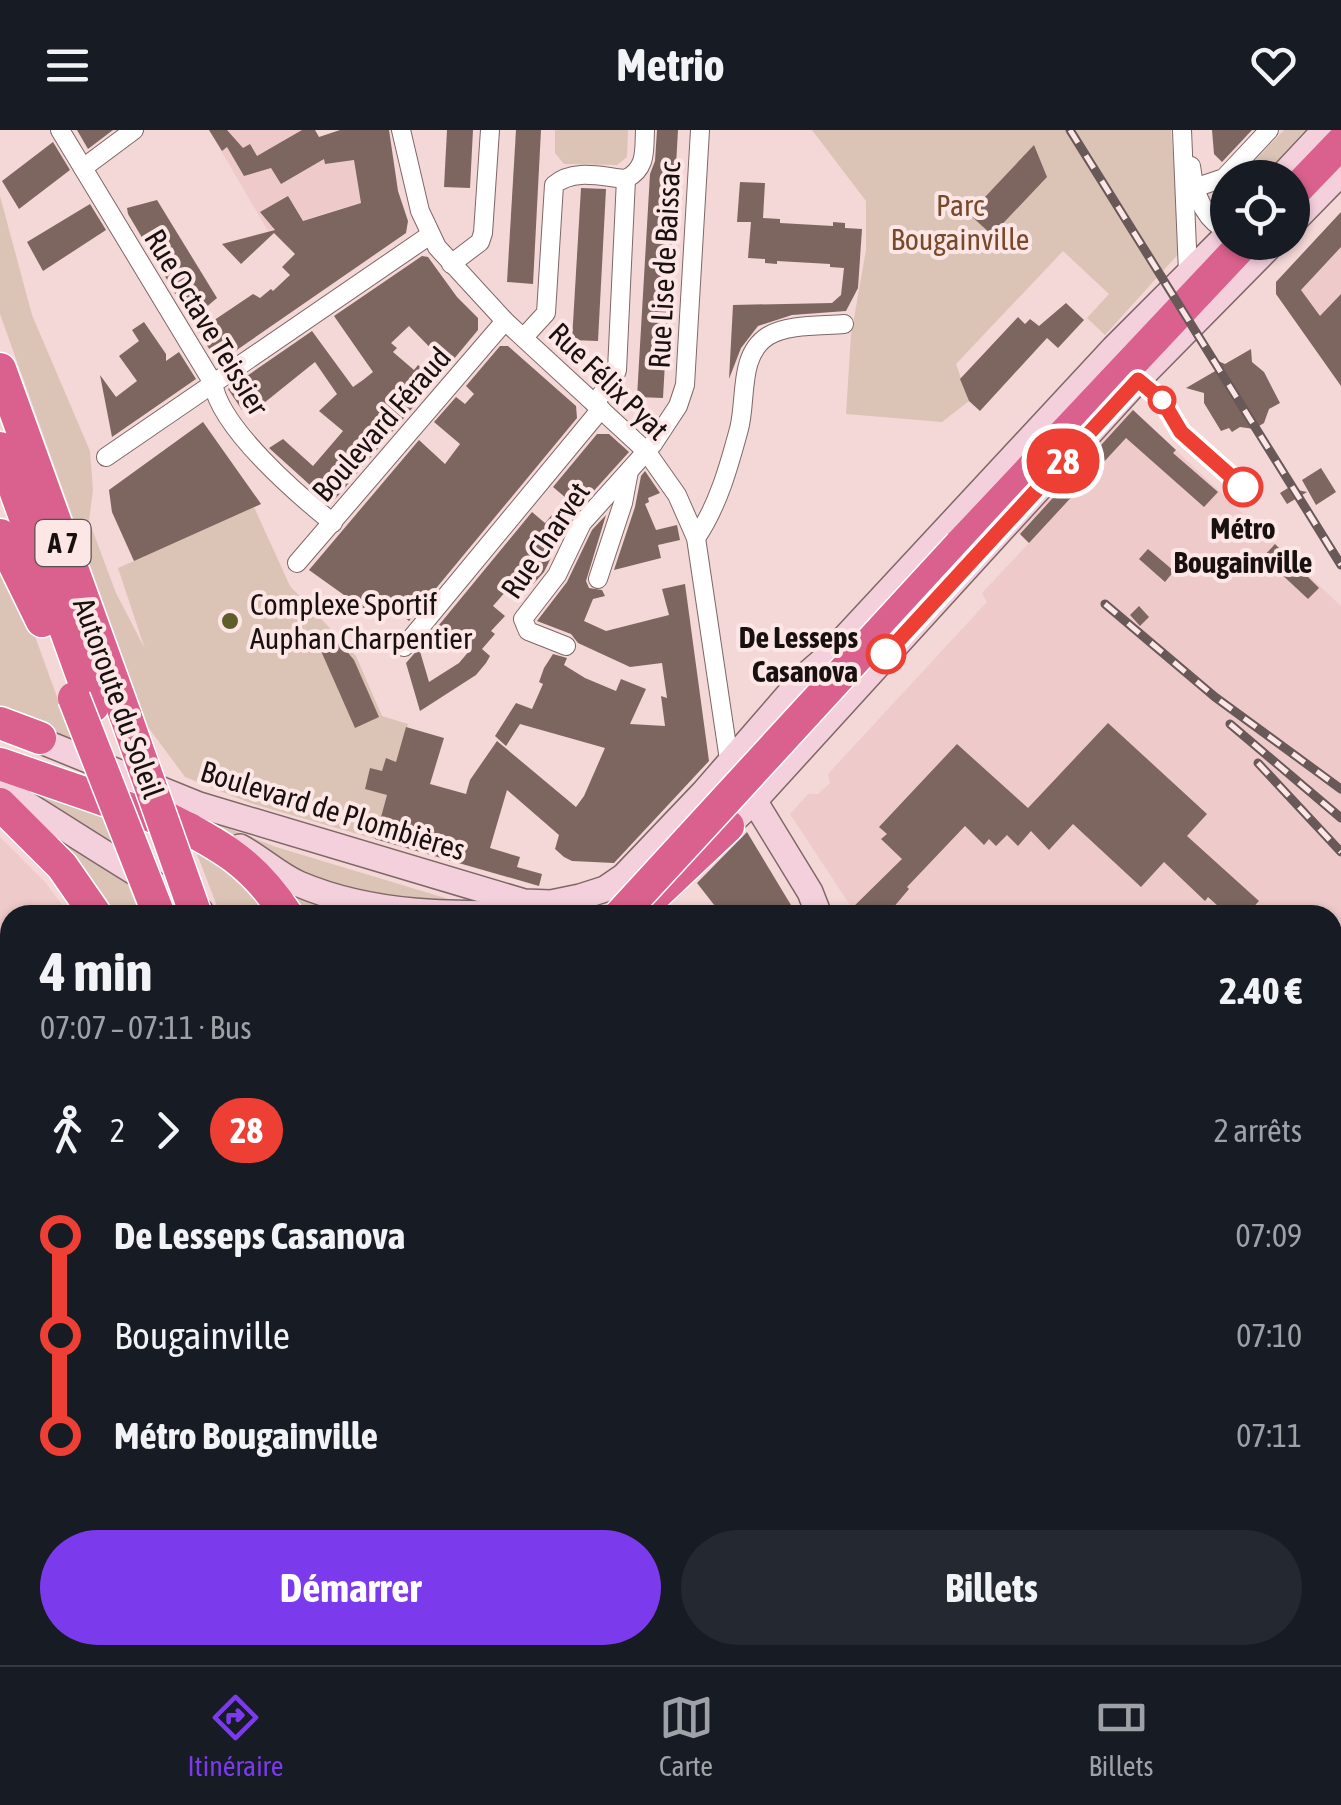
<!DOCTYPE html>
<html lang="fr">
<head>
<meta charset="utf-8">
<style>
  :root { --surface:#171b24; --page:#242831; --text:#f1f3f6; --muted:#9ea1a6; --line:#363941; --accent:#7c3aed }
  body { margin:0; font-family:"Asap Condensed",sans-serif; background:var(--page); color:var(--text); height:100vh; display:flex; flex-direction:column; font-size:38px; white-space:nowrap }
  * { box-sizing:border-box; margin:0 }
  p { font-size:32px; color:var(--muted) }
  .icon { flex:none; width:55px; height:55px; fill:none; stroke:currentColor; stroke-width:2; stroke-linecap:round; stroke-linejoin:round }
  .map { position:relative; flex:1; overflow:hidden }
  .details { position:absolute; left:0px; top:775px; width:1342px; height:760px; display:flex; flex-direction:column; background:var(--surface); border-radius:30px 30px 0 0; box-shadow:0 2px 8px #0004 }
  .details>* { flex:none }
  .badge { padding:0 20px; border-radius:32px; font-size:35px; line-height:65px }
  .tools { position:absolute; left:1210px; top:30px; display:grid; gap:20px }
  .tools a { display:grid; place-items:center; width:100px; height:100px; border-radius:50%; background:var(--surface); box-shadow:0 2px 8px #0004; font-size:50px }
  .map>.badge { position:absolute; translate:-50% -50%; box-shadow:0 0 0 5px #fff }
  .legs { display:flex; align-items:center; gap:15px; height:110px; padding:0 40px; font-size:32px }
  .legs p { margin-inline-start:auto }
  .head { display:flex; align-items:center; justify-content:space-between; height:170px; padding:0 40px }
  h1 { font-size:55px; font-weight:700; line-height:75px }
  .action { display:flex; gap:20px; margin-top:auto; padding:20px 40px }
  .action a { flex:1; height:115px; border-radius:60px; background:var(--accent); color:#fff; font-size:40px; font-weight:700; line-height:115px; text-align:center }
  .action a+a { background:var(--page); color:var(--text) }
  ul { padding:0 40px; list-style:none }
  li { display:flex; align-items:center; gap:35px; height:100px; font-size:38px }
  li i { display:grid; place-items:center; width:15px; height:100%; margin:0 12px; background:currentColor }
  li i::after { content:''; width:25px; height:25px; margin:-12px; border:8px solid; border-radius:50%; background:var(--surface) }
  li p { margin-inline-start:auto }
  li:first-child i { background:linear-gradient(#0000 50%,currentColor 0) }
  li:last-child i { background:linear-gradient(currentColor 50%,#0000 0) }
  header { display:flex; justify-content:space-between; align-items:center; height:130px; padding:0 40px; background:var(--surface); font-size:45px; font-weight:700 }
  .dock { display:flex; justify-content:space-around; align-items:center; height:140px; border-top:2px solid var(--line); background:var(--surface); font-size:28px; color:var(--muted) }
  .dock a { display:grid; justify-items:center; gap:5px }
  .dock .on { color:var(--accent) }
  .map>svg:first-child { display:block }
  .built { fill:#efcaca }
  .green { fill:#dbc4b6 }
  .building { fill:#7e6660 }
  .lines { fill:none; stroke-linecap:round; stroke-linejoin:round }
  .street-casing { stroke:#7f6767; stroke-width:20 }
  .secondary-casing { stroke:#7f6767; stroke-width:28 }
  .highway-casing { stroke:#fff; stroke-width:35 }
  .street { stroke:#fff; stroke-width:18 }
  .secondary { stroke:#f4d0dd; stroke-width:25 }
  .highway { stroke:#da618d; stroke-width:32 }
  .rail-casing { stroke:#695858; stroke-width:9 }
  .rail { stroke:#fde6e6; stroke-width:5; stroke-dasharray:15; stroke-linecap:butt }
  .highway-bridge-casing { stroke:#fff; stroke-width:35; stroke-linecap:butt }
  .highway-bridge { stroke:#da618d; stroke-width:32 }
  .line-1-casing { stroke:#fff; stroke-width:22 }
  .line-1 { stroke:#ee3f34; stroke-width:15 }
  .stop-1-dot { fill:#fff; stroke:#ee3f34; stroke-width:5 }
  .poi-dot { fill:#5f5e2b; stroke:#fde6e6; stroke-width:4 }
  .labels { text-anchor:middle; dominant-baseline:central; stroke-width:8; stroke-linejoin:round; paint-order:stroke }
  .shield { fill:#fde6e6; stroke:#5d5050; stroke-width:2.5 }
  .shield-label { font-size:28px; font-weight:bold; fill:#191010 }
  .park-label { font-size:30px; fill:#78492a; stroke:#fde6e6 }
  .street-label { font-size:30px; fill:#191010; stroke:#fde6e6 }
  .stop-label { font-size:30px; font-weight:bold; fill:#191010; stroke:#fde6e6 }
  .poi-label { font-size:30px; fill:#191010; stroke:#fde6e6; text-anchor:start }
</style>
</head>
<body>
<header><svg class="icon" aria-label="menu" viewBox="0 0 24 24"><path d="M4 6h16M4 12h16M4 18h16"/></svg>Metrio<svg class="icon" aria-label="heart" viewBox="0 0 24 24"><path d="M12 20l-8-8c-3-5 5-10 8-4 3-6 11-1 8 4z"/></svg></header>
<div class="map">
<svg width="1341" height="1535" viewBox="0 0 1341 1535">
  <rect width="100%" height="100%" fill="#f4d7d7"/>
  <!-- built -->
  <g class="built">
    <polygon points="209,0 315,0 328,23 389,0 398,61 268,101"/>
    <polygon points="1341,82 1341,256 1276,164 1276,152"/>
    <polygon points="1127,274 1341,476 1341,1402 1332,1388 1332,785 845,785 852,778 790,684 808,664 818,664 830,653 828,644 987,472 982,463 1029,413 1013,397"/>
    <polygon points="0,707 44,751 70,785 10,785 10,1169 0,1170"/>
    <polygon points="10,1193 10,1356 0,1356 0,1194"/>
  </g>
  <!-- green -->
  <g class="green">
    <polygon points="555,0 628,0 627,27 617,35 564,34 555,23"/>
    <polygon points="812,0 1171,0 1181,121 1105,205 1087,188 1109,164 1063,121 956,234 969,271 942,292 846,284 851,205 866,120 866,71"/>
    <polygon points="1284,0 1305,0 1262,47 1244,47 1241,45"/>
    <polygon points="0,66 32,185 90,321 93,360 89,391 116,463 145,519 118,438 134,431 112,382 109,360 203,292 261,374 254,377 290,456 356,526 382,586 408,594 375,709 250,673 185,647 148,597 0,184"/>
    <polygon points="0,428 32,498 73,611 0,579"/>
    <polygon points="0,641 98,673 113,714 35,671"/>
    <polygon points="189,683 276,717 475,777 388,773 302,748"/>
    <polygon points="44,702 127,753 140,785 105,785"/>
    <polygon points="192,711 212,721 275,785 235,785 217,776"/>
    <polygon points="296,761 386,785 302,785 290,767"/>
  </g>
  <!-- building -->
  <g class="building">
    <polygon points="77,0 113,0 88,19"/>
    <polygon points="209,0 227,0 243,18 250,14 257,26 302,0 315,0 319,7 340,0 389,0 398,61 408,91 406,103 218,233 198,201 253,164 260,168 271,159 273,161 290,145 282,137 295,124 274,103 241,134 222,114 275,100 260,82 288,66 303,91 361,73 354,30 325,34 324,29 281,54 271,38 244,46 227,17 222,21"/>
    <polygon points="447,0 473,0 470,58 444,57"/>
    <polygon points="516,0 541,0 533,154 507,152"/>
    <polygon points="657,0 678,0 663,268 637,267 650,44 655,31"/>
    <polygon points="1212,0 1252,0 1222,32 1214,24"/>
    <polygon points="53,12 70,40 19,79 2,51"/>
    <polygon points="1034,15 1047,47 992,105 969,84"/>
    <polygon points="740,52 765,53 763,88 780,89 780,93 833,96 833,92 845,93 845,98 862,99 858,158 846,181 792,185 758,196 741,218 729,249 733,175 832,173 841,165 844,138 830,137 830,134 777,131 777,134 765,133 765,129 748,128 751,92 737,92"/>
    <polygon points="581,58 606,59 598,211 572,210"/>
    <polygon points="157,70 217,168 191,190 128,84 127,78"/>
    <polygon points="90,74 106,100 43,141 27,112"/>
    <polygon points="1341,82 1341,117 1301,160 1320,186 1341,164 1341,256 1276,164 1276,152"/>
    <polygon points="422,126 428,127 457,167 478,188 478,200 448,236 409,196 391,213 397,218 393,222 414,240 418,235 436,250 331,374 269,318 283,309 313,336 343,301 319,281 337,264 315,232 259,277 255,270 242,280 228,259 312,201 353,257 363,250 373,242 334,186"/>
    <polygon points="1066,173 1084,190 1058,218 1047,208 980,281 969,271 960,249 1018,187 1025,194 1030,189 1039,196"/>
    <polygon points="144,192 166,224 166,231 179,222 196,249 112,307 100,245 116,267 137,251 119,226 139,211 132,200"/>
    <polygon points="500,216 508,216 576,276 577,288 409,491 384,470 372,485 309,440 419,310 445,334 460,314 434,292 456,267 465,274 474,264 466,256"/>
    <polygon points="1251,219 1252,232 1264,242 1280,273 1269,279 1264,293 1254,299 1240,297 1232,302 1229,298 1221,301 1204,273 1204,263 1186,258 1217,240 1218,231 1225,234"/>
    <polygon points="1133,280 1176,320 1173,323 1218,362 1204,377 1126,308 1029,413 1020,404"/>
    <polygon points="203,292 261,374 134,431 112,382 109,360"/>
    <polygon points="597,304 609,304 629,322 572,385 544,442 525,463 513,453 493,476 505,486 491,501 495,504 482,519 490,526 486,533 476,545 420,581 406,533 419,518 429,552 459,533 470,520 439,495 532,382 545,393 566,368 553,357"/>
    <polygon points="1321,338 1336,362 1316,375 1302,350"/>
    <polygon points="645,341 660,363 648,368 649,372 645,374 656,400 677,395 680,410 658,415 661,428 614,440 635,377 641,346"/>
    <polygon points="1288,358 1307,362 1287,374 1280,363"/>
    <polygon points="606,385 586,451 589,458 602,460 605,466 593,469 584,491 606,501 669,485 662,459 685,454 709,631 614,733 572,731 564,727 555,719 559,705 507,660 490,718 520,727 517,737 542,744 539,756 375,709 387,665 365,659 370,638 382,641 386,628 396,632 406,597 444,608 430,654 466,664 470,650 497,611 576,677 584,666 605,618 520,594 506,616 495,606 516,573 532,579 543,554 539,552 544,538 553,524 567,528 564,535 585,548 616,561 621,549 646,559 630,594 665,596 661,566 667,568 662,533 630,537 578,513 571,504 537,491 567,452 592,400"/>
    <polygon points="1275,414 1319,458 1308,469 1263,427"/>
    <polygon points="1148,419 1174,441 1165,452 1139,429"/>
    <polygon points="1139,476 1149,487 1140,496 1130,485"/>
    <polygon points="340,513 354,530 379,587 355,598 321,521"/>
    <polygon points="1108,593 1207,684 1187,706 1259,771 1246,785 1228,785 1208,767 1205,771 1164,732 1141,757 1073,694 1049,720 1031,701 1018,716 1007,705 996,716 989,709 984,715 965,696 907,757 909,759 887,785 845,785 902,729 881,709 887,704 879,697 957,614 1028,678"/>
    <polygon points="747,702 756,717 797,785 722,785 697,753"/>
  </g>
  <g class="lines">
    <!-- street casing -->
    <g class="street-casing">
      <g id="street">
        <path d="M 60,0 L 213,253 C 220,298 298,365 333,393"/>
        <polyline points="401,0 420,81 437,117 505,191 646,321 677,365 696,408 729,630"/>
        <polyline points="1182,0 1188,142"/>
        <path d="M 1191,36 C 1194,61 1203,90 1228,101"/>
        <polyline points="83,38 134,0"/>
        <polyline points="1194,58 1224,48 1269,0"/>
        <polyline points="451,134 480,112 483,103 490,0"/>
        <path d="M 524,207 L 546,183 L 554,55 C 574,38 602,47 626,49 C 647,38 644,21 645,0"/>
        <polyline points="594,273 613,251 617,240 626,49"/>
        <polyline points="106,327 430,105"/>
        <path d="M 696,408 C 718,376 729,336 739,299 C 747,269 738,225 768,206 C 787,194 822,196 844,194"/>
        <polyline points="297,433 505,191"/>
        <polyline points="598,449 623,373 629,341"/>
        <polyline points="566,516 528,501 523,489 557,445 582,393 653,314 678,276 685,255 700,0"/>
        <polyline points="404,517 601,279"/>
        <polyline points="0,1180 10,1180"/>
        <polyline points="1332,1487 1341,1485"/>
        <polyline points="192,1525 192,1535"/>
        <polyline points="541,1525 546,1535"/>
        <polyline points="869,1525 872,1535"/>
        <polyline points="1031,1525 1034,1535"/>
        <polyline points="691,1535 693,1525"/>
        <polyline points="1171,1535 1205,1525"/>
      </g>
    </g>
    <!-- secondary casing -->
    <g class="secondary-casing">
      <g id="secondary">
        <polyline points="1280,48 1325,0"/>
        <polyline points="1292,93 1341,43"/>
        <polyline points="24,604 199,675 524,772 551,773 580,767 605,759 624,746 705,661 804,547 827,527 1114,218 1228,104"/>
        <path d="M 0,658 C 68,699 131,742 200,781"/>
        <polyline points="747,659 810,762 819,785"/>
        <polyline points="715,707 754,671 1138,250 1274,112"/>
        <path d="M 240,717 C 261,728 278,745 299,754 C 374,786 457,785 536,783"/>
        <polyline points="1332,1424 1341,1438"/>
      </g>
    </g>
    <!-- highway casing -->
    <g class="highway-casing">
      <g id="highway">
        <polyline points="1292,64 1341,13"/>
        <polyline points="0,239 126,587"/>
        <polyline points="0,318 93,576"/>
        <polyline points="0,405 42,491"/>
        <polyline points="960,415 1245,112"/>
        <polyline points="0,593 40,608"/>
        <polyline points="0,634 189,699"/>
        <polyline points="0,674 62,736 96,785"/>
        <path d="M 169,689 C 222,716 253,733 287,785"/>
        <polyline points="658,762 728,696"/>
        <polyline points="432,1525 436,1535"/>
        <polyline points="466,1525 470,1535"/>
      </g>
    </g>
    <!-- street -->
    <use href="#street" class="street"/>
    <!-- secondary -->
    <use href="#secondary" class="secondary"/>
    <!-- highway -->
    <use href="#highway" class="highway"/>
    <!-- rail casing -->
    <g class="rail-casing">
      <g id="rail">
        <polyline points="1070,0 1341,435"/>
        <polyline points="1105,474 1215,567 1341,659"/>
        <polyline points="1230,594 1341,688"/>
        <polyline points="1258,633 1341,722"/>
        <polyline points="972,783 977,785"/>
        <polyline points="1332,869 1341,873"/>
        <polyline points="1332,956 1341,960"/>
        <polyline points="1332,1057 1341,1061"/>
        <polyline points="1332,1096 1341,1099"/>
        <polyline points="1332,1167 1341,1171"/>
        <polyline points="1332,1223 1341,1230"/>
      </g>
    </g>
    <!-- rail -->
    <use href="#rail" class="rail"/>
    <!-- highway-bridge casing -->
    <g class="highway-bridge-casing">
      <g id="highway-bridge">
        <polyline points="74,568 159,785"/>
        <polyline points="126,587 196,785"/>
        <polyline points="620,785 960,415"/>
      </g>
    </g>
    <!-- highway-bridge -->
    <use href="#highway-bridge" class="highway-bridge"/>
  </g>
  <g class="lines">
    <!-- line-1 casing -->
    <g class="line-1-casing">
      <polyline id="line-1" points="886,524 1138,250 1162,270 1181,302 1243,357"/>
    </g>
    <!-- line-1 -->
    <use href="#line-1" class="line-1"/>
  </g>
  <!-- markers -->
  <g class="stop-1-dot">
    <circle cx="1162" cy="270" r="12"/>
    <circle cx="1243" cy="357" r="18"/>
    <circle cx="886" cy="524" r="18"/>
  </g>
  <circle class="poi-dot" cx="230" cy="491" r="10"/>
  <g class="labels">
    <!-- shield labels -->
    <rect class="shield" x="35.5" y="390" width="55" height="46" rx="8"/>
    <g class="shield-label">
      <text x="63" y="413">A 7</text>
    </g>
    <!-- park labels -->
    <g class="park-label">
      <text x="960" y="75">Parc<tspan x="960" dy="34">Bougainville</tspan></text>
    </g>
    <!-- street labels -->
    <g class="street-label">
      <text transform="translate(664 135) rotate(-87)">Rue Lise de Baissac</text>
      <text transform="translate(207 192) rotate(59)">Rue Octave Teissier</text>
      <text transform="translate(609 251) rotate(44)">Rue Félix Pyat</text>
      <text transform="translate(381 294) rotate(-49)">Boulevard Féraud</text>
      <text transform="translate(545 410) rotate(-56)">Rue Charvet</text>
      <text transform="translate(119 568) rotate(70)">Autoroute du Soleil</text>
      <text transform="translate(333 680) rotate(17)">Boulevard de Plombières</text>
    </g>
    <!-- stop labels -->
    <g class="stop-label">
      <text x="1243" y="398">Métro<tspan x="1243" dy="34">Bougainville</tspan></text>
      <text x="858" y="507" text-anchor="end">De Lesseps<tspan x="858" dy="34">Casanova</tspan></text>
    </g>
    <!-- poi labels -->
    <g class="poi-label">
      <text x="250" y="474">Complexe Sportif<tspan x="250" dy="34">Auphan Charpentier</tspan></text>
    </g>
  </g>
</svg>
<div class="tools">
<a><svg class="icon" aria-label="locate" viewBox="0 0 24 24"><circle cx="12" cy="12" r="6"/><path d="M12 2v4M12 18v4M2 12h4M18 12h4"/></svg></a>
</div>
<b class="badge" style="left:1063px;top:331px;background:#ee3f34;color:#fff">28</b>
<section class="details">
<div class="head"><div><h1>4 min</h1><p>07:07 – 07:11 · Bus</p></div><b>2.40 €</b></div>
<div class="legs"><svg class="icon" aria-label="walk" viewBox="0 0 24 24"><circle cx="13" cy="4" r="2"/><path d="M13 8l-2 6 4 7M11 14l-3 7M7 12l3-4h3l4 4"/></svg>2<svg class="icon" aria-label="forward" viewBox="0 0 24 24"><path d="M9 5l7 7-7 7"/></svg><b class="badge" style="background:#ee3f34;color:#fff">28</b><p>2 arrêts</p></div>
<ul>
<li><i style="color:#ee3f34"></i><b>De Lesseps Casanova</b><p>07:09</p></li>
<li><i style="color:#ee3f34"></i><span>Bougainville</span><p>07:10</p></li>
<li><i style="color:#ee3f34"></i><b>Métro Bougainville</b><p>07:11</p></li>
</ul>
<div class="action"><a>Démarrer</a><a>Billets</a></div>
</section>
</div>
<nav class="dock">
<a class="on"><svg class="icon" aria-label="directions" viewBox="0 0 24 24"><path d="M12 3l9 9-9 9-9-9zM9 14v-3h6M13 9l2 2-2 2"/></svg>Itinéraire</a>
<a><svg class="icon" aria-label="map" viewBox="0 0 24 24"><path d="M3 6l6-2 6 2 6-2v14l-6 2-6-2-6 2zM9 4v14M15 6v14"/></svg>Carte</a>
<a><svg class="icon" aria-label="tickets" viewBox="0 0 24 24"><path d="M3 7h18v10H3zM15 7v10"/></svg>Billets</a>
</nav>
</body>
</html>
